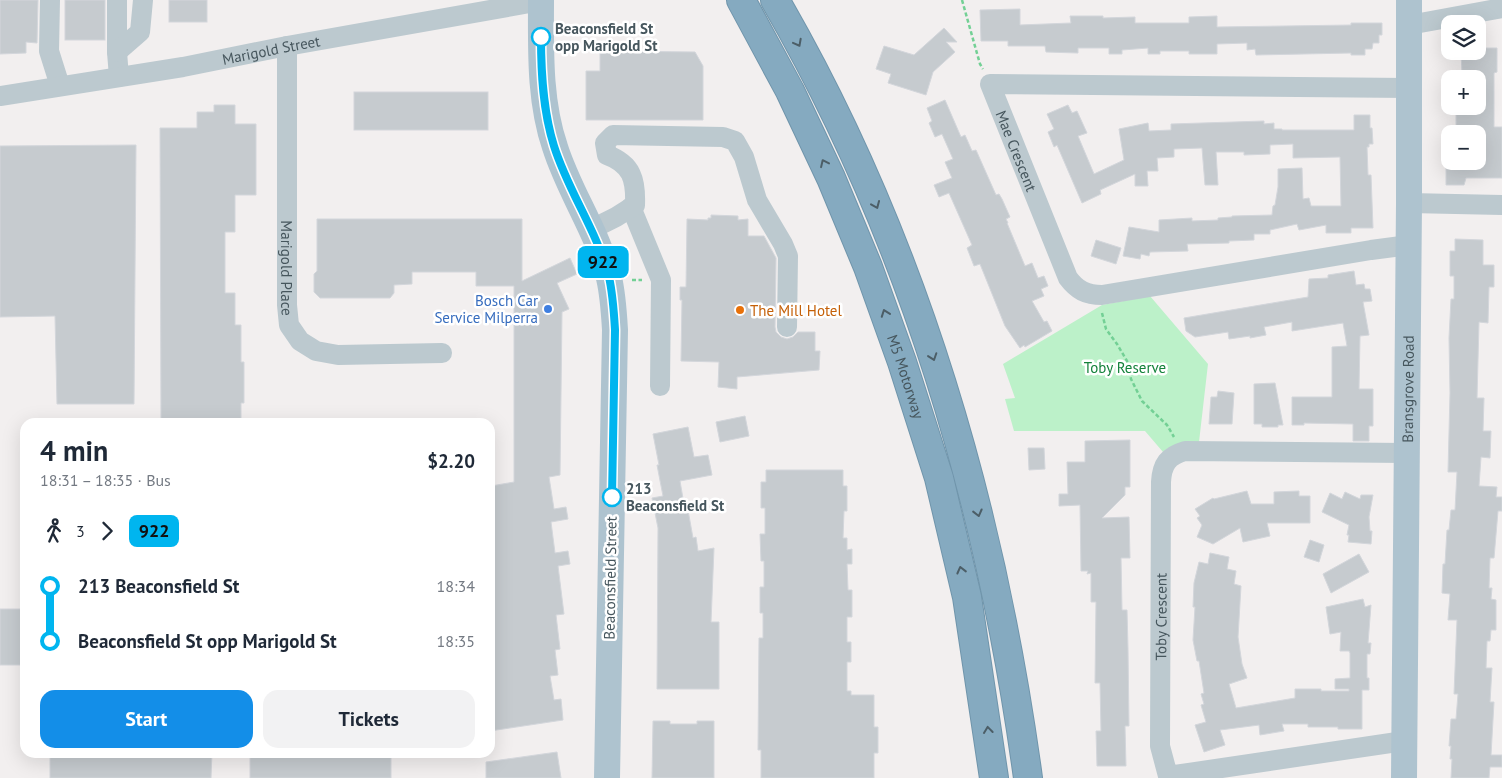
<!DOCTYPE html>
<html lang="en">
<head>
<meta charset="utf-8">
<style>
  :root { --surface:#fff; --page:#f2f2f3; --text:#1f2937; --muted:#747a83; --accent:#138ee8 }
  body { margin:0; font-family:"PT Sans",sans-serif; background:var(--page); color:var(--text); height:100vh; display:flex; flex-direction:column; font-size:19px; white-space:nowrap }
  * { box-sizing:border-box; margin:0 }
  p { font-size:16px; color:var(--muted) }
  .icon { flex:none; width:28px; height:28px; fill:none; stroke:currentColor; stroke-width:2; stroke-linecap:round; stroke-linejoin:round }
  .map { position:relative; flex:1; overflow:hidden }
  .drawer { position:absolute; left:20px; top:418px; width:475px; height:340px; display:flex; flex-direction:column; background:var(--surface); border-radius:15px; box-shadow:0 5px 20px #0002 }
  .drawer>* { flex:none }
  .badge { padding:0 10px; border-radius:8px; font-size:18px; line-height:32px }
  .buttons { position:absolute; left:1441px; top:15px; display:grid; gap:10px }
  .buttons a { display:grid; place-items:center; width:45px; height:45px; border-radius:10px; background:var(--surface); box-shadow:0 5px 20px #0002; font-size:25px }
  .map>.badge { position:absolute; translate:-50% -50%; box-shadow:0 0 0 2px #fff }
  .legs { display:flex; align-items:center; gap:8px; height:55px; padding:0 20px; font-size:16px }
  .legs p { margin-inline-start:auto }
  .overview { display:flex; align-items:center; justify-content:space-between; height:85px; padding:0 20px }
  h1 { font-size:28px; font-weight:700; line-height:38px }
  .button { display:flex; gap:10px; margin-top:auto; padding:10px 20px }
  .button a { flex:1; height:58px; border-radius:15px; background:var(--accent); color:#fff; font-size:20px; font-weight:700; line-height:58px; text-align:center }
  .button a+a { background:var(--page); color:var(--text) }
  ul { padding:0 20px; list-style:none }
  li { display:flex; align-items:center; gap:18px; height:55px; font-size:19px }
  li i { display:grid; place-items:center; width:8px; height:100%; margin:0 6px; background:currentColor }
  li i::after { content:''; width:12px; height:12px; margin:-6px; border:4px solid; border-radius:50%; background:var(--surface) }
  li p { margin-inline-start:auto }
  li:first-child i { background:linear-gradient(#0000 50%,currentColor 0) }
  li:last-child i { background:linear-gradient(currentColor 50%,#0000 0) }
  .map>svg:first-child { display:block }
  .green { fill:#bcf1c9 }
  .building { fill:#c6cbcf; stroke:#d3d6db }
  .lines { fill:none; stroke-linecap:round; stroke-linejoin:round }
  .highway-casing { stroke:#7095ab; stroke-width:30 }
  .path { stroke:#73d095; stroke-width:2.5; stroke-dasharray:4 2.5; stroke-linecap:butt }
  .minor { stroke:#bcc9cf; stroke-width:20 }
  .major { stroke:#aec3cf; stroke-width:26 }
  .highway { stroke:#85aac0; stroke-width:28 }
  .oneway { stroke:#4c5e67 }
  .line-1-casing { stroke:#fff; stroke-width:11 }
  .line-1 { stroke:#00b5ef; stroke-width:8 }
  .stop-1-dot { fill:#fff; stroke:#00b5ef; stroke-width:2.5 }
  .shop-dot { fill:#3f7fe0; stroke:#fff; stroke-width:2 }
  .food-dot { fill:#e8710a; stroke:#fff; stroke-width:2 }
  .labels { text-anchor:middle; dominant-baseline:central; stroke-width:5; stroke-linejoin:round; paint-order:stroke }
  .stop-label { font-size:15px; font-weight:bold; fill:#46565d; stroke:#fff; text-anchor:start }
  .street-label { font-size:15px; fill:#46565d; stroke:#fff }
  .shop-label { font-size:15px; fill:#366cbe; stroke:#fff; text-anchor:end }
  .food-label { font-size:15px; fill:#c56008; stroke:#fff; text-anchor:start }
  .park-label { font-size:15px; fill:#14823b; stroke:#fff }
</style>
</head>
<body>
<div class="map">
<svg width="1502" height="778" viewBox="0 0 1502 778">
  <rect width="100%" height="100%" fill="#f2efef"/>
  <!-- green -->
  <path class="green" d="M 1150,296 L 1208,364 L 1199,442 C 1184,442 1174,443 1163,452 L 1145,431 L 1014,431 L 1005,399 L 1015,398 L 1003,364 L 1102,305 Z"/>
  <!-- building -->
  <g class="building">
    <polygon points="0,0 38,0 37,43 26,42 26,53 0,54"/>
    <rect x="65" y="0" width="40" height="40"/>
    <rect x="169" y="0" width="38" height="22"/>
    <polygon points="1020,9 1020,25 1071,23 1070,16 1103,16 1103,18 1135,17 1135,23 1189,23 1189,17 1217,16 1217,27 1351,25 1351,23 1382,23 1382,35 1379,35 1379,43 1373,43 1372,49 1365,49 1365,55 1351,55 1351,53 1256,55 1255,49 1247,50 1247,43 1217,44 1217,54 1189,54 1189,51 1160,51 1160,54 1148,54 1148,48 1122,50 1122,54 1109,54 1109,48 1078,48 1078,53 1046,52 1045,46 1008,46 1008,41 981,41 980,10"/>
    <polygon points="944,28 957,42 946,42 955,52 933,72 926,95 888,83 891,74 876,69 884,46 914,55"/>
    <polygon points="1478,48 1497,48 1497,72 1494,73 1494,127 1502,127 1502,178 1466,178 1464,185 1446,185 1446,161 1478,161 1478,156 1485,156 1485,132 1456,132 1456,106 1478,106 1478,74 1462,74 1461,51 1478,51"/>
    <polygon points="600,51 695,52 703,66 703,120 586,120 586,71 600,71"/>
    <rect x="354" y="92" width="134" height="38"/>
    <polygon points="945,100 961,137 965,135 972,151 976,150 996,195 999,194 1002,199 1010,217 1006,219 1008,223 1007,223 1025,266 1032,263 1038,278 1044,276 1048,286 1041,289 1044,296 1032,301 1044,322 1047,321 1052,331 1025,347 1024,345 1020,348 1005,326 980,264 974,266 967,248 972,245 949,193 939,197 934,185 952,178 945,162 953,159 942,134 935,137 929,123 932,121 927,108"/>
    <polygon points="214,105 235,105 235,124 256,124 256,195 235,195 235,232 225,232 225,293 235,293 235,325 241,325 241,362 244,362 244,403 241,403 241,422 161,422 160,128 197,128 197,112 214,112"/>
    <polygon points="1068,105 1072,113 1077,111 1087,133 1078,136 1094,174 1124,160 1119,129 1148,123 1149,131 1171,130 1171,124 1264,121 1264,124 1274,123 1274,129 1282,129 1282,130 1354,130 1354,115 1370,115 1370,128 1372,128 1373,144 1369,144 1369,147 1367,147 1368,175 1371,175 1373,228 1351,228 1351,233 1326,233 1326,225 1299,230 1297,224 1270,230 1270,234 1254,234 1254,240 1229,241 1229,243 1187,244 1188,251 1150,252 1149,256 1141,254 1140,259 1123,256 1129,227 1159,232 1159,220 1192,218 1192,221 1218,220 1218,218 1232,217 1232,216 1272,215 1273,206 1275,205 1278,187 1278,169 1302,168 1303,199 1309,198 1311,206 1341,206 1340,157 1293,158 1293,144 1270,145 1270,154 1244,155 1244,152 1216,152 1218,185 1205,185 1202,148 1174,149 1174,157 1157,158 1158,171 1147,171 1148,186 1135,186 1135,174 1100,190 1101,194 1082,203 1057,145 1054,147 1048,132 1054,129 1047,114"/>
    <polygon points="136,145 134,404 57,404 55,316 0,317 0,146"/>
    <polygon points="711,215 738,216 738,220 748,219 748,236 764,236 776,258 775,327 776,332 781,337 787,339 793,337 798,332 815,332 815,351 820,351 819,370 737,377 737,389 718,387 719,362 681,361 682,300 680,300 680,287 686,287 687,219 708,220 708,218 711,218"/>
    <polygon points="317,219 522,219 522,281 570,258 577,274 557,283 569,309 562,312 560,475 549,477 554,509 566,507 568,519 551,522 555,553 568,551 570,564 558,566 564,614 556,615 560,649 555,650 558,675 550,676 554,700 561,699 563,720 490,731 491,486 514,482 514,286 476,286 476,272 412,272 412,284 394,285 394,293 390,298 320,298 314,292 314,274 317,271"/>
    <polygon points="1455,239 1483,240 1483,265 1494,265 1494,287 1489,287 1488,323 1479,322 1477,398 1484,398 1483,431 1491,431 1490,458 1481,457 1479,486 1497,487 1496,497 1502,497 1502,511 1498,511 1494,558 1490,558 1489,588 1492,588 1491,599 1496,600 1496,630 1491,630 1490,641 1487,641 1486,668 1492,668 1490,702 1494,702 1491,755 1502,755 1502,767 1490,767 1489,778 1451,778 1452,759 1450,759 1451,746 1449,746 1451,719 1456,719 1458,694 1454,694 1457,620 1448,620 1450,594 1442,593 1443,564 1445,564 1447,530 1449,530 1451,510 1455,510 1457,472 1448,472 1450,393 1449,338 1451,299 1454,299 1454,276 1450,276 1450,251 1455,251"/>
    <polygon points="1096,240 1121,248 1116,264 1091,256"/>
    <polygon points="1354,271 1356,285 1364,284 1365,289 1370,289 1372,301 1363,302 1369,335 1360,336 1359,389 1373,389 1373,426 1369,426 1369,441 1353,441 1353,424 1304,423 1304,425 1292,425 1292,397 1332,397 1332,347 1347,346 1343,323 1292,331 1292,322 1264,327 1266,335 1250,338 1250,336 1229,339 1228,332 1195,337 1186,331 1184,318 1308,297 1309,279 1328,278 1328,275"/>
    <polygon points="1275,383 1283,425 1278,425 1278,427 1262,427 1262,424 1254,424 1254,384"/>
    <polygon points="1218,391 1234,393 1232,424 1209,424 1211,397 1217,397"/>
    <polygon points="745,416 749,436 720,442 716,422"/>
    <polygon points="688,427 694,457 708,455 712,475 680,481 685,510 688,510 693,538 696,537 698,551 714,548 711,622 719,622 719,689 657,689 658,528 652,498 663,496 657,465 659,465 653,434"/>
    <polygon points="1130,440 1130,487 1125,487 1125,495 1102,518 1129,517 1130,558 1121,558 1122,610 1127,610 1128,649 1129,726 1125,726 1126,766 1097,766 1096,731 1101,731 1100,683 1095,683 1096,602 1091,602 1091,573 1087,574 1088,571 1081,571 1080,505 1059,506 1059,494 1068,494 1067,462 1085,462 1085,441"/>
    <polygon points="1028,448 1044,448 1045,469 1029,470"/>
    <polygon points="766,470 843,470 843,486 847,486 847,511 844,511 843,538 847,538 847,550 852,549 852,564 847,564 848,590 852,590 852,617 847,617 847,642 851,642 851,662 847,662 847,691 851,691 851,695 874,695 874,727 878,727 878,753 874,753 874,778 761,778 761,750 758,750 759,638 763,638 763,613 760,613 760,587 764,587 764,561 761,561 760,534 765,534 765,508 761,508 761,482 766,482"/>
    <polygon points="1247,491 1251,504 1274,504 1274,492 1299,491 1299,496 1310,496 1310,523 1267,523 1270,536 1243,542 1240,528 1213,544 1197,537 1202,525 1197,518 1200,516 1195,509 1213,498 1214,499"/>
    <polygon points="1345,492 1360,499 1361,495 1373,495 1369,517 1370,531 1372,531 1371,544 1348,542 1349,535 1347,535 1349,525 1322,512 1330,493 1342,499"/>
    <polygon points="1310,540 1324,545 1319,562 1304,557"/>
    <polygon points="1210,553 1229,557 1227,569 1236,571 1234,584 1241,586 1238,637 1242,664 1247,678 1229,684 1236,708 1295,698 1295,689 1321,689 1321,691 1349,691 1349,689 1335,689 1335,679 1350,678 1350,653 1349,651 1340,651 1341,632 1330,634 1326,607 1363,599 1365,607 1371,605 1368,643 1371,643 1370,654 1367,654 1367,678 1369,678 1369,690 1362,690 1362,729 1338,729 1338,727 1308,727 1308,724 1282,724 1284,731 1260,735 1259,725 1220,730 1225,745 1204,752 1195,725 1206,722 1201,705 1204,704 1201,694 1204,693 1199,661 1197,661 1193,640 1195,607 1193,607 1194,583 1199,562 1208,564"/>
    <polygon points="1359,554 1369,572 1331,593 1323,574"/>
    <rect x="0" y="609" width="25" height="56"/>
    <polygon points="653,721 670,721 670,724 697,724 697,721 714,721 714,778 652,778"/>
    <polygon points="50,752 212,752 211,778 50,778"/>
    <rect x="250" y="752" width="141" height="26"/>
    <polygon points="557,752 561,778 486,778 486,762"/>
  </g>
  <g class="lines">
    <!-- highway casing -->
    <g class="highway-casing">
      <g id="highway">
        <path id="s6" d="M 741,0 L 790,91 L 831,178 L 868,267 L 902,362 L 939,478 L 967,597 L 994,778"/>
        <path d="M 775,0 C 913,238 991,507 1028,778"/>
      </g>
    </g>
    <!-- path -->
    <g class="path">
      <polyline points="962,0 980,64 983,69"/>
      <polyline points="632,280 642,280"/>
      <polyline points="1102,313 1106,329 1117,344 1127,361 1131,379 1142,401 1167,425 1174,437"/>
    </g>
    <!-- minor -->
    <g class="minor">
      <polyline points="50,0 49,51 60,86"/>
      <polyline points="117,0 117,52 119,77"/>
      <polyline points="1409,25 1502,8"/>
      <path id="s1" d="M 287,46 L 287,305 L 289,325 L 300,341 L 316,351 L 338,355 L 442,353"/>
      <polyline points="117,52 140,32 143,0"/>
      <path id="s2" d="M 1408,88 L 990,84 L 1068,278 C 1077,290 1086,295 1102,295 L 1371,250 L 1409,245"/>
      <path id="s3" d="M 0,96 L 183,67 L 287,46 L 541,1"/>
      <polyline points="1409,203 1502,205"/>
      <polyline points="631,207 661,280 660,386"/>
      <path d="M 590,230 L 616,217 L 635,205 C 636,180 632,164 607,155 L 605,143 L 613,135 L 723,137 L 735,141 L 744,157 L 757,200 L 783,244 L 788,256 L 787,327"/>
      <path id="s4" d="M 1404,741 L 1168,776 L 1160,746 L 1161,482 C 1162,464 1168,456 1185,451 L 1406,453"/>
    </g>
    <!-- major -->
    <g class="major">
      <path d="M 541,0 C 541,49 539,100 555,147 C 569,192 598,232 609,278 C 613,295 614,313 615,330 L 607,778"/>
      <path id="s5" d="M 1404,778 L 1409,203 L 1409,0"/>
    </g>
    <!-- highway -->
    <use href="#highway" class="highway"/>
  </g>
  <!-- one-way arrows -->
  <defs><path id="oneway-chevron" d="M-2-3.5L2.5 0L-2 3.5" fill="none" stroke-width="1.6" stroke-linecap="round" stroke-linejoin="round" transform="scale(1.25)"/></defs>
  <g class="oneway">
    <use href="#oneway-chevron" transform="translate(798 43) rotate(62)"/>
    <use href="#oneway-chevron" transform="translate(824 163) rotate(-115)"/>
    <use href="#oneway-chevron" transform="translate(876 205) rotate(67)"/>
    <use href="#oneway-chevron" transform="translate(885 313) rotate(-110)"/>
    <use href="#oneway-chevron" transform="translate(933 357) rotate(71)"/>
    <use href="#oneway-chevron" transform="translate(978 513) rotate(76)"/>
    <use href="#oneway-chevron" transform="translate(961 570) rotate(-104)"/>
    <use href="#oneway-chevron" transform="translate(988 730) rotate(-97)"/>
  </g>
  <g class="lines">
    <!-- line-1 casing -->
    <g class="line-1-casing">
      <path id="line-1" d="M 541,37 C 541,74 543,111 554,146 C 568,191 597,231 609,277 C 613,295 614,313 615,330 L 612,497"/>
    </g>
    <!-- line-1 -->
    <use href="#line-1" class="line-1"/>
  </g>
  <!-- markers -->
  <g class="stop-1-dot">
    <circle cx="541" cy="37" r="9"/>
    <circle cx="612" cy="497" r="9"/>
  </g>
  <circle class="shop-dot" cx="548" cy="309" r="5"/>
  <circle class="food-dot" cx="740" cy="310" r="5"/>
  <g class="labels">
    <!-- stop labels -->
    <g class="stop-label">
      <text x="555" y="28">Beaconsfield St<tspan x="555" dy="17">opp Marigold St</tspan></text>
      <text x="626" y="488">213<tspan x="626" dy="17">Beaconsfield St</tspan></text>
    </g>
    <!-- street labels -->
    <g class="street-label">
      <text stroke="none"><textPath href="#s3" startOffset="275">Marigold Street</textPath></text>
      <text stroke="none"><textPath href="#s2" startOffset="490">Mae Crescent</textPath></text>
      <text stroke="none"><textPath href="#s1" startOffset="222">Marigold Place</textPath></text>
      <text stroke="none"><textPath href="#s6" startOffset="412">M5 Motorway</textPath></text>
      <text stroke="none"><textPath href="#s5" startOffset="389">Bransgrove Road</textPath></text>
      <text transform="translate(610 578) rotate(-89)">Beaconsfield Street</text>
      <text stroke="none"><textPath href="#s4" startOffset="399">Toby Crescent</textPath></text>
    </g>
    <!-- shop labels -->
    <g class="shop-label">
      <text x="538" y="300">Bosch Car<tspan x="538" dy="17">Service Milperra</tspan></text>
    </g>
    <!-- food labels -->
    <g class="food-label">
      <text x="750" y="310">The Mill Hotel</text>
    </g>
    <!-- park labels -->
    <g class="park-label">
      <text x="1125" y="367">Toby Reserve</text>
    </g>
  </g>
</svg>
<div class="buttons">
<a><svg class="icon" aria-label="layers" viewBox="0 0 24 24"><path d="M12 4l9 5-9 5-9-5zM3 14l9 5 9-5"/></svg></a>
<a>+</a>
<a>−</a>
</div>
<b class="badge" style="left:603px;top:262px;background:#00b5ef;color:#111">922</b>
<section class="drawer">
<div class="overview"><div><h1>4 min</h1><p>18:31 – 18:35 · Bus</p></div><b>$2.20</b></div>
<div class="legs"><svg class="icon" aria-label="walk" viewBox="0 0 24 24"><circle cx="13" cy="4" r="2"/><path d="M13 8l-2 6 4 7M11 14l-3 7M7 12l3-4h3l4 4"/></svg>3<svg class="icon" aria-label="forward" viewBox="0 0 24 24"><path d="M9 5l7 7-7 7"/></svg><b class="badge" style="background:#00b5ef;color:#111">922</b></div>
<ul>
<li><i style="color:#00b5ef"></i><b>213 Beaconsfield St</b><p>18:34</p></li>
<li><i style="color:#00b5ef"></i><b>Beaconsfield St opp Marigold St</b><p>18:35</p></li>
</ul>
<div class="button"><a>Start</a><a>Tickets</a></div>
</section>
</div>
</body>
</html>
